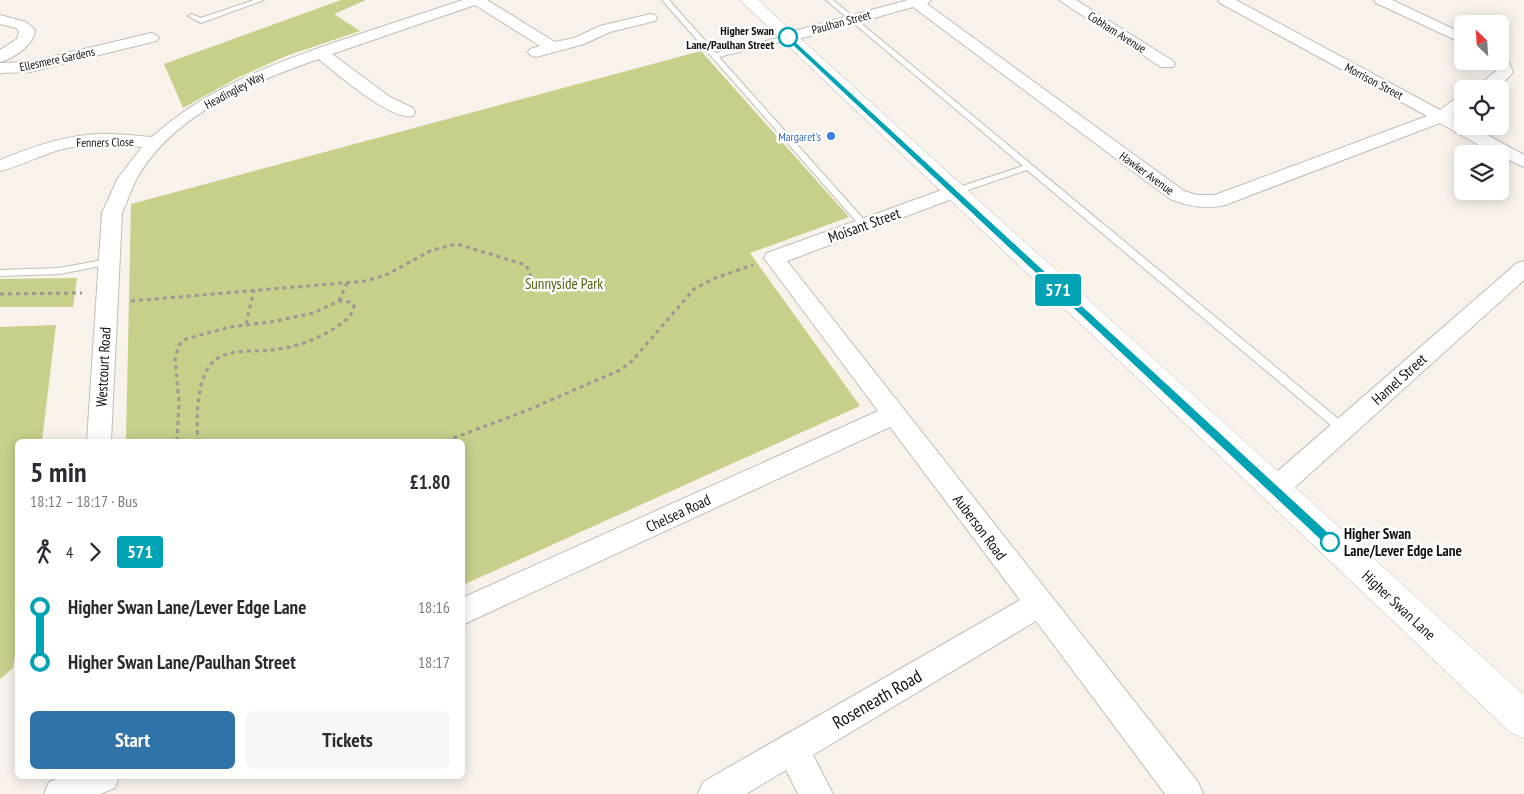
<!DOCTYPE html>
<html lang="en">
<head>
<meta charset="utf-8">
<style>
  :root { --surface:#fff; --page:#f7f7f7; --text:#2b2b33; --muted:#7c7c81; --accent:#2f73a8 }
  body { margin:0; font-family:"PT Sans Narrow",sans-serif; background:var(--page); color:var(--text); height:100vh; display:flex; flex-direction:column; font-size:19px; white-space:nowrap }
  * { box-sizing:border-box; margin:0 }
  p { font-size:16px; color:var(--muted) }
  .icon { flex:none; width:28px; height:28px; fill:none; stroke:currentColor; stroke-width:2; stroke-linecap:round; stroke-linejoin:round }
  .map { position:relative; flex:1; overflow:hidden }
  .sheet { position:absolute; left:15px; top:439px; width:450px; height:340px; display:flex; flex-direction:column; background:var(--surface); border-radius:8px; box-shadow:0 2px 12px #0003 }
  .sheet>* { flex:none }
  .badge { padding:0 10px; border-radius:4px; font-size:18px; line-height:32px }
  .needle { width:32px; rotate:335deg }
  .controls { position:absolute; left:1454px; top:15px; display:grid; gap:10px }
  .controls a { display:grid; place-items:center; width:55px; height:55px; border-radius:8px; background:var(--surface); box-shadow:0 2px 12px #0003; font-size:25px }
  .map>.badge { position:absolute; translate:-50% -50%; box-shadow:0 0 0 2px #fff }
  .legs { display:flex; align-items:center; gap:8px; height:55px; padding:0 15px; font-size:16px }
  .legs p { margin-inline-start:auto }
  .summary { display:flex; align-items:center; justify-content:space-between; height:85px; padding:0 15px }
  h1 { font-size:28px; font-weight:800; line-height:38px }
  .action { display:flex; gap:10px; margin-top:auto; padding:10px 15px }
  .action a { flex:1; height:58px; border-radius:8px; background:var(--accent); color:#fff; font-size:20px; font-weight:800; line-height:58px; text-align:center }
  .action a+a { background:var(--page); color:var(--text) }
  ul { padding:0 15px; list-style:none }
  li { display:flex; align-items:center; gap:18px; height:55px; font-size:19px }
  li i { display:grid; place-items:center; width:8px; height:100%; margin:0 6px; background:currentColor }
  li i::after { content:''; width:12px; height:12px; margin:-6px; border:4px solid; border-radius:50%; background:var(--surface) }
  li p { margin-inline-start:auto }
  li:first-child i { background:linear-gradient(#0000 50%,currentColor 0) }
  li:last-child i { background:linear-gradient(currentColor 50%,#0000 0) }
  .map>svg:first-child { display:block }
  .green { fill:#c8cf8b }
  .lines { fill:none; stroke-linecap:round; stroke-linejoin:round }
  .service-casing { stroke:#c2bcb6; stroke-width:2 }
  .minor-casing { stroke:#c2bcb6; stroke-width:2 }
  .tertiary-casing { stroke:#c2bcb6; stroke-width:1 }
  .path { stroke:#9d9893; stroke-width:3; stroke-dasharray:4 4; stroke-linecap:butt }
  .service { fill:#fff; fill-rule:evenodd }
  .minor { fill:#fff; fill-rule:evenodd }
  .tertiary { fill:#fff; fill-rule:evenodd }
  .line-1 { fill:#00a3b4; stroke:#fff }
  .stop-1-dot { fill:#fff; stroke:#00a3b4; stroke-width:2.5 }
  .shop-dot { fill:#3f7fe0; stroke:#fff; stroke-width:2 }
  .labels { text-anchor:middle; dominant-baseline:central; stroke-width:5; stroke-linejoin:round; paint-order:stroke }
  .far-street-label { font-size:12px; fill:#141210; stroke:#fff }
  .far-stop-label { font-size:12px; font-weight:bold; fill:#141210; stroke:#fff; text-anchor:end }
  .far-shop-label { font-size:12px; fill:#366cbe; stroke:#fff; text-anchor:end }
  .street-label { font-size:15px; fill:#141210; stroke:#fff }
  .park-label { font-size:15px; fill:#575c0e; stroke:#fff }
  .stop-label { font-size:15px; font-weight:bold; fill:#141210; stroke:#fff; text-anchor:start }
  .near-street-label { font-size:18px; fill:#141210; stroke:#fff }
</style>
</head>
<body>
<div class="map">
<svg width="1524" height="794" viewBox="0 0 1524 794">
  <rect width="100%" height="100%" fill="#f8f2eb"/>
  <!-- green -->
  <g class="green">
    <polygon points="341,0 366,0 334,14 360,31 286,56 237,78 183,108 164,64"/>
    <polygon points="701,51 849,217 750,253 860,406 463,585 462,441 126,441 131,204"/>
    <polygon points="77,278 73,307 0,307 0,279"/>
    <polygon points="56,325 42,441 18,441 18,634 13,668 0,679 0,327"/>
  </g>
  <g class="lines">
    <!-- service casing -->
    <g class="service-casing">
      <g id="service">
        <polygon points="254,0 264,0 201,23 188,16 191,14 201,18"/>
        <polygon points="662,0 669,0 716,53 791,35 791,39 719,57 867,223 867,227 861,227"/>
        <polygon points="826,0 833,0 1347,426 1349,429 1347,432 1339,432 1027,170 956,194 950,194 950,190 1023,166"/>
        <polygon points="108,259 111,260 113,262 111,264 59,274 0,276 0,270 59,268"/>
      </g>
    </g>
    <!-- minor casing -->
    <g class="minor-casing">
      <g id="minor">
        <path d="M 463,0 L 487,0 L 555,42 L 574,38 L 600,26 L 650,14 L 655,15 L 657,18 L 655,21 L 610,32 L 584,44 L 536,57 L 530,55 L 528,52 L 530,49 L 540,46 L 475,5 L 332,54 L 390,97 L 413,108 L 415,112 L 413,116 C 390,121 337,73 318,59 C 252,83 174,113 137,178 C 131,189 127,202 122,213 L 111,441 L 87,441 L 102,213 L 118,178 L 142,147 C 114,145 86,143 59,150 C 39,156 20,166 0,171 L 0,160 C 31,147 63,136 97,134 C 116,133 134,136 152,137 C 205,89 270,65 336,42 C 378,28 421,14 463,0 Z"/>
        <path d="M 908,0 L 931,0 L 927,4 L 1184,191 L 1197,195 L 1215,195 L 1427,116 L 1220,3 L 1218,0 L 1236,0 L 1440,110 L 1456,98 L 1462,97 L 1462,109 L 1453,116 L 1462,122 L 1462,126 L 1471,126 L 1524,155 L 1524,167 L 1500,156 L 1500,154 L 1495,154 L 1440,123 L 1225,205 C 1206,210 1188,206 1170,199 L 913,7 L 788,42 L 783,40 L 780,37 L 783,34 Z"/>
        <polygon points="1059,0 1076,0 1173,61 1175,64 1173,67 1161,67"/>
        <polygon points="1374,0 1392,0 1462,33 1462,43 1376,3"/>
        <path d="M 0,15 L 26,22 L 35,30 C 35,44 13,59 0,62 L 0,50 L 17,39 L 19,31 L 16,28 L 0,24 Z"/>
        <polygon points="151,33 156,35 159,38 156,41 30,72 0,73 0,63 30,62"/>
        <path d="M 1500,54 L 1506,56 L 1513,72 C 1503,86 1490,89 1474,89 L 1496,71 L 1493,61 L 1500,61 Z"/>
        <polygon points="953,186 960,188 962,192 960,196 787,261 1198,782 1203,794 1165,794 1036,621 813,755 833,794 798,794 786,770 746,794 698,794 703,782 1020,600 890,427 462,625 462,598 878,411 764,258 767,253"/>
        <polygon points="1524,261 1524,280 1283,498 1274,501 1265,498 1261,490 1265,482 1517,263"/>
        <polygon points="64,776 119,776 115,788 100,794 44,794 49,782"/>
      </g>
    </g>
    <!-- tertiary casing -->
    <g class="tertiary-casing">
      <polygon id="tertiary" points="740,0 758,0 1524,695 1524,738 1511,733"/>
    </g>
    <!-- path -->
    <g class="path">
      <polyline points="0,294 82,293"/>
      <polyline points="131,301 366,281 388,274 432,250 457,244 526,265 531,277"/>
      <polyline points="339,301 347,283"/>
      <polyline points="246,324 254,290"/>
      <path d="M 177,441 L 179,402 L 175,359 L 179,345 L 186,339 L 230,327 L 271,322 L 313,313 L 339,301 L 350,302 L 354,305 C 353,316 344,322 335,328 C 316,340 294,348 271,350 C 254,352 233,349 218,358 C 196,371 196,419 198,441"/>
      <polyline points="446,441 528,410 620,370 632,361 694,289 715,278 753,265"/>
    </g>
    <!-- service -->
    <use href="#service" class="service"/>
    <!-- minor -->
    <use href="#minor" class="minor"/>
    <!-- tertiary -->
    <use href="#tertiary" class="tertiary"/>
  </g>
  <!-- line-1 -->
  <polygon class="line-1" points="788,35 1334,538 1336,542 1334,545 1326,545 785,38 785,37"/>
  <!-- markers -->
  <g class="stop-1-dot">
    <circle cx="788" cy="37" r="9"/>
    <circle cx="1330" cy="542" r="9"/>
  </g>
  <circle class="shop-dot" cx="831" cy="136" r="5"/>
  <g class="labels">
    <!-- far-street labels -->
    <g class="far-street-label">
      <text transform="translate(841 22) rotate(-15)">Paulhan Street</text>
      <text transform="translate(1117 32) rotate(32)">Cobham Avenue</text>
      <text transform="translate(57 59) rotate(-12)">Ellesmere Gardens</text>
      <text transform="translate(1374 81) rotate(28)">Morrison Street</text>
      <text transform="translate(234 90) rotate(-28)">Headingley Way</text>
      <text transform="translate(105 142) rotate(-1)">Fenners Close</text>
      <text transform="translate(1147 173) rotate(36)">Hawker Avenue</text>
    </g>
    <!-- far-stop labels -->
    <g class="far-stop-label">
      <text x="774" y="30">Higher Swan<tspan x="774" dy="14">Lane/Paulhan Street</tspan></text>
    </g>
    <!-- far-shop labels -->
    <g class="far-shop-label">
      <text x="821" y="136">Margaret's</text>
    </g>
    <!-- street labels -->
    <g class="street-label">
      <text transform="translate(864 225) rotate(-20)">Moisant Street</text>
      <text transform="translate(103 367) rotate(-87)">Westcourt Road</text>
      <text transform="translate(1399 379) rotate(-42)">Hamel Street</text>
      <text transform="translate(678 513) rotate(-25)">Chelsea Road</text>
      <text transform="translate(980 527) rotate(53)">Auberson Road</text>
      <text transform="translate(1399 605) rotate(43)">Higher Swan Lane</text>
    </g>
    <!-- park labels -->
    <g class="park-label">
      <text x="564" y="283">Sunnyside Park</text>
    </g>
    <!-- stop labels -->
    <g class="stop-label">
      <text x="1344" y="533">Higher Swan<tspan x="1344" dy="17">Lane/Lever Edge Lane</tspan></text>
    </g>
    <!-- near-street labels -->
    <g class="near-street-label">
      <text transform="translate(877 699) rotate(-30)">Roseneath Road</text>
    </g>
  </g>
</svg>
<div class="controls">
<a><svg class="needle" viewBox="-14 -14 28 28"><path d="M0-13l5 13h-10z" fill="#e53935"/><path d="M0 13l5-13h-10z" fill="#7c7c81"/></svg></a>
<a><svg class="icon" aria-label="locate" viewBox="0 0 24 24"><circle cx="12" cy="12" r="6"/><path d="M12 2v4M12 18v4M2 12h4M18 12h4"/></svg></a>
<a><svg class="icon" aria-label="layers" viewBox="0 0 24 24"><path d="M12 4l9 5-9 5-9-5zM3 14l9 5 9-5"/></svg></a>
</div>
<b class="badge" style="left:1058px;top:290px;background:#00a3b4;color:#fff">571</b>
<section class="sheet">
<div class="summary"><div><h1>5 min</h1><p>18:12 – 18:17 · Bus</p></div><b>£1.80</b></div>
<div class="legs"><svg class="icon" aria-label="walk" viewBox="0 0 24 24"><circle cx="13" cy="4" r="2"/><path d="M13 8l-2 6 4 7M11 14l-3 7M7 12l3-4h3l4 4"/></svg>4<svg class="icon" aria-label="forward" viewBox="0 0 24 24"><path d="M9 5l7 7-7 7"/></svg><b class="badge" style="background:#00a3b4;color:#fff">571</b></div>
<ul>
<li><i style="color:#00a3b4"></i><b>Higher Swan Lane/Lever Edge Lane</b><p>18:16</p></li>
<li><i style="color:#00a3b4"></i><b>Higher Swan Lane/Paulhan Street</b><p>18:17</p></li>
</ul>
<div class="action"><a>Start</a><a>Tickets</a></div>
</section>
</div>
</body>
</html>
